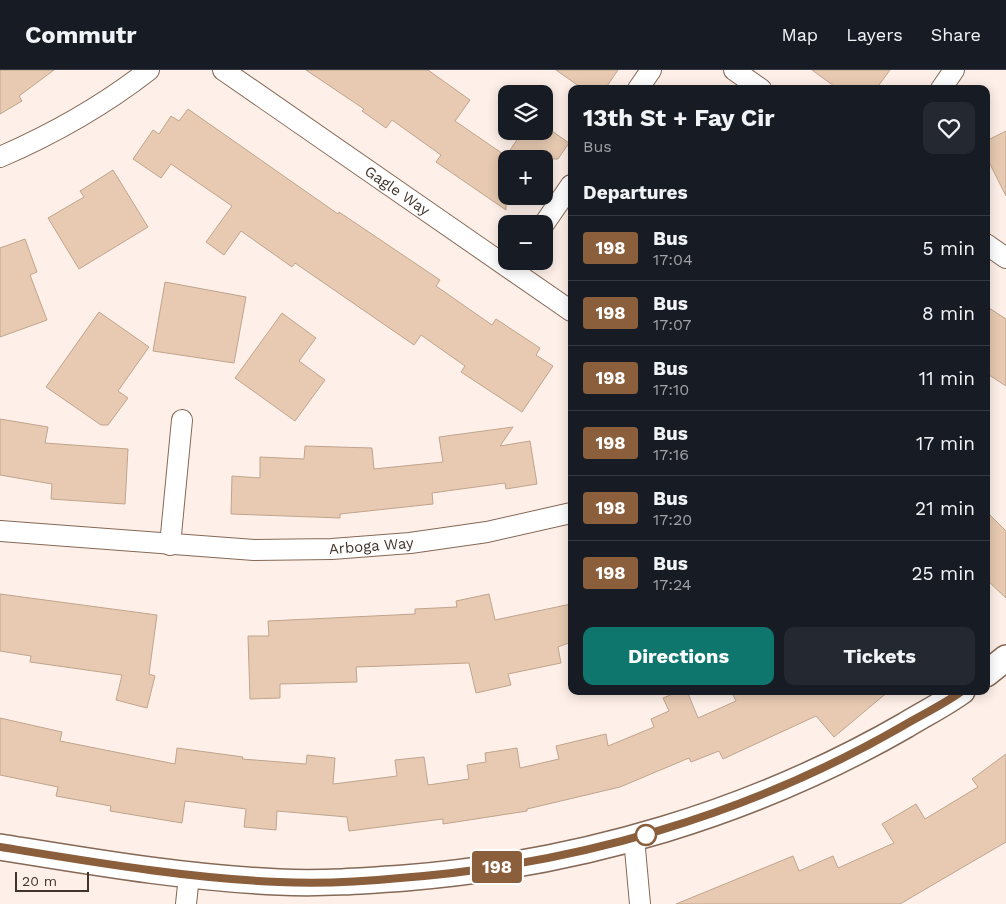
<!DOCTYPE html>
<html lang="en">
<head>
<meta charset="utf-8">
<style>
  :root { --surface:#171b24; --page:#242831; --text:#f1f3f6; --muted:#9ea1a6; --line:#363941; --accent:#0f766e }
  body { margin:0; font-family:"Work Sans",sans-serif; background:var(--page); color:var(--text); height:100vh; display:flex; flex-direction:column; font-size:19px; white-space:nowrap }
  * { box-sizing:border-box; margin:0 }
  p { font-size:16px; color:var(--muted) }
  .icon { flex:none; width:28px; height:28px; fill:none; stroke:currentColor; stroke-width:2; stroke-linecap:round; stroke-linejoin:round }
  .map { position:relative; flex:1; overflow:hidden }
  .drawer { position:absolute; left:568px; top:15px; width:422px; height:610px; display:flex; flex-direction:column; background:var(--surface); border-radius:10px; box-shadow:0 2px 12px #0003 }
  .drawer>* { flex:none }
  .badge { padding:0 10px; border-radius:4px; font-size:18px; line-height:32px }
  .fabs { position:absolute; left:498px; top:15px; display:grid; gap:10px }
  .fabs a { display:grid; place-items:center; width:55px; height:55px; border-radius:10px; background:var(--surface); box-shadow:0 2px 12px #0003; font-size:25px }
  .scale { position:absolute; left:15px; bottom:12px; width:74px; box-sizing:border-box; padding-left:5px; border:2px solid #41342c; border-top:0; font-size:14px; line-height:18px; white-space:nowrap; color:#41342c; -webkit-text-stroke:4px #fef0e8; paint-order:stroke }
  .map>.badge { position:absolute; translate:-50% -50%; box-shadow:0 0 0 2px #fff }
  h2 { padding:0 15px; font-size:19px; line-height:45px }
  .round { display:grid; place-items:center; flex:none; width:52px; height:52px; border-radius:10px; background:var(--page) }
  .overview { display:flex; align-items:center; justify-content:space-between; height:85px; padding:0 15px }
  h1 { font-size:24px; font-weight:700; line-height:38px }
  .cta { display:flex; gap:10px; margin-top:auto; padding:10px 15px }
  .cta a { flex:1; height:58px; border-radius:10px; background:var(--accent); color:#fff; font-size:20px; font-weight:700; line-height:58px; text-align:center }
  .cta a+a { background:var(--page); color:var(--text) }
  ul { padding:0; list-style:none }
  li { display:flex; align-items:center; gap:15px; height:65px; padding:0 15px; border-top:1px solid var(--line) }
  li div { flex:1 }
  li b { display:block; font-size:19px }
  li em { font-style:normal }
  li .badge { min-width:55px; font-weight:700; text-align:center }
  header { display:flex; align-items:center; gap:30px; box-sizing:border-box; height:70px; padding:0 25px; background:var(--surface); border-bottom:1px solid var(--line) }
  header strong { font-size:24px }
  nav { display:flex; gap:28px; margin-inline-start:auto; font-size:18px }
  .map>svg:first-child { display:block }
  .building { fill:#e7cab1; stroke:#c0a48d }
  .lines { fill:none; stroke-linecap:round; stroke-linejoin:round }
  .minor-casing { stroke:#856856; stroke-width:22 }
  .tertiary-casing { stroke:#856856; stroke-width:28 }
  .minor { stroke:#fff; stroke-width:20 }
  .tertiary { stroke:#fff; stroke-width:25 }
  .line-casing { stroke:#fff; stroke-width:11 }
  .line { stroke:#8b5e3c; stroke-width:8 }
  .stop-dot { fill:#fff; stroke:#8b5e3c; stroke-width:2.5 }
  .labels { text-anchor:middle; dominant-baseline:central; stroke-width:4; stroke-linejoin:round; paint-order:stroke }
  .street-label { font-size:15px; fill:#41342c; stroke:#fef0e8 }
</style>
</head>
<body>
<header>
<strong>Commutr</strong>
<nav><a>Map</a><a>Layers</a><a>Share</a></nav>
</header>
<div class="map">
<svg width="1006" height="834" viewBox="0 0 1006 834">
  <rect width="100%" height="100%" fill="#fef0e8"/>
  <!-- building -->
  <g class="building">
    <polygon points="0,0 54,0 19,26 22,31 0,44"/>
    <polygon points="306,0 428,0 470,30 455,51 506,86 523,61 552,61 569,73 558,89 506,89 506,140 436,92 441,85 392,50 386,58 362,41 364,39"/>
    <polygon points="556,0 618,0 605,19 583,19"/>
    <polygon points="812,0 890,0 876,19 838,19"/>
    <polygon points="188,39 338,144 339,142 440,210 436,216 492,255 496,249 540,278 536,285 553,296 522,342 461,302 465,296 421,265 414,275 295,193 292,197 241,161 224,185 206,172 232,136 171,94 161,108 133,89 153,60 159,64 171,46 179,51"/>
    <polygon points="1006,61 1006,126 986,86 986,71"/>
    <polygon points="113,100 148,157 79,199 48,148 84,127 80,121"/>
    <polygon points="25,169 37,202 30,205 47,250 0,267 0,178"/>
    <polygon points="165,212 246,227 234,293 153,281"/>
    <polygon points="986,236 1006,249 1006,316 986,303"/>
    <polygon points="99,242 149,277 118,321 128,328 108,355 101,355 46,317"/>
    <polygon points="282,243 316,268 299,291 325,310 295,351 235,308"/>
    <polygon points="0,349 48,357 45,373 128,379 125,434 51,429 52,414 0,405"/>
    <polygon points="513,357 500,376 530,371 537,414 506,419 505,413 432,423 433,434 340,444 340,448 231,444 232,406 260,408 260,387 304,389 305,376 372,378 374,399 443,392 439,367"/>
    <polygon points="986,441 1006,461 1006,528 986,509"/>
    <polygon points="0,524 157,545 149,604 155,606 147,638 116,630 122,605 30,592 31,586 0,581"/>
    <polygon points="489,524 495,550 571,534 571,572 558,577 561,593 508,604 511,615 476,623 469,593 356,597 357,612 280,614 280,628 250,629 248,566 269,566 268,551 415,544 415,539 457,537 456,531"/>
    <polygon points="680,621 687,621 698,648 736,631 731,621 889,621 834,667 816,646 723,689 719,681 691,692 689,688 620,717 527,739 527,741 443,754 443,749 349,761 347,747 277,741 276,760 244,757 246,739 185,731 182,753 110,741 111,736 56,726 58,717 0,705 0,648 62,662 60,671 175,694 177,678 243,687 242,689 306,694 307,685 335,688 333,714 397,706 395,690 424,687 428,715 469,709 467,695 486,692 485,683 517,678 520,698 559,689 556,676 606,664 608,676 654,657 651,649 669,641 663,628"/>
    <polygon points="1006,684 1006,772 900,834 676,834 793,786 799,801 833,786 838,798 894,773 882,754 916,734 925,749 978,717 972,709"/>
  </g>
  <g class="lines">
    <!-- minor casing -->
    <g class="minor-casing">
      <g id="minor">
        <path id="s1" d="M 223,0 L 571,241"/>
        <polyline points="734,0 761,19"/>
        <polyline points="638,19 651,0"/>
        <polyline points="941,19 954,0"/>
        <path d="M 0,87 C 53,64 104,35 149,0"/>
        <polyline points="544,154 571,115"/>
        <polyline points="986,174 1006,188"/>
        <path id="s2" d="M 0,461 L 254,480 L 332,479 L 410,473 L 487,462 L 571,443"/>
        <polyline points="170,475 182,350"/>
        <polyline points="634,768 640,834"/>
        <polyline points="186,834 189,806"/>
      </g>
    </g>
    <!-- tertiary casing -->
    <g class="tertiary-casing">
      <g id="tertiary">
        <polyline points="986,604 1006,588"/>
        <path d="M 0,777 C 93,792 185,808 279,812 C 321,814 363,811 405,808 C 581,794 753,743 906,655 C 924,644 944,634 962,621"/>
      </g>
    </g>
    <!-- minor -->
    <use href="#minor" class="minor"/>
    <!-- tertiary -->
    <use href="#tertiary" class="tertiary"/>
  </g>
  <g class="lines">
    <!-- line casing -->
    <g class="line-casing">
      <path id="line" d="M 0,777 C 93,792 185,808 279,812 C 319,814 360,812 400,808 C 575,795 748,745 901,657 C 921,645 943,635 962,621"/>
    </g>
    <!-- line -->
    <use href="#line" class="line"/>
  </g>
  <!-- markers -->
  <circle class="stop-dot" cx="646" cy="765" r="10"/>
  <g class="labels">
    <!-- street labels -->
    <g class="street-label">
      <text stroke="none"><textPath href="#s1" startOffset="212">Gagle Way</textPath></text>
      <text stroke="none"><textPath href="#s2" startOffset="372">Arboga Way</textPath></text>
    </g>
  </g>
</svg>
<div class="fabs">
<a><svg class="icon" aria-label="layers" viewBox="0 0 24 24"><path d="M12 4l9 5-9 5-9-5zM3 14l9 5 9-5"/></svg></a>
<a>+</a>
<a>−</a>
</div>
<div class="scale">20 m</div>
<b class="badge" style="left:497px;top:797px;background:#8b5e3c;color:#fff">198</b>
<section class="drawer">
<div class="overview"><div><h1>13th St + Fay Cir</h1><p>Bus</p></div><a class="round"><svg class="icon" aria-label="heart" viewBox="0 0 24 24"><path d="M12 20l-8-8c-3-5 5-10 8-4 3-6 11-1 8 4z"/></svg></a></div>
<h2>Departures</h2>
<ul>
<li><span class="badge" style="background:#8b5e3c;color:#fff">198</span><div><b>Bus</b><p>17:04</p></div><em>5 min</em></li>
<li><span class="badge" style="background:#8b5e3c;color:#fff">198</span><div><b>Bus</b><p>17:07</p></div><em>8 min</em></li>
<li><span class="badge" style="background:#8b5e3c;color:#fff">198</span><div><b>Bus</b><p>17:10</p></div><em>11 min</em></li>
<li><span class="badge" style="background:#8b5e3c;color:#fff">198</span><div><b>Bus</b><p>17:16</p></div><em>17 min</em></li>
<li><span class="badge" style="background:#8b5e3c;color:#fff">198</span><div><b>Bus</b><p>17:20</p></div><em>21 min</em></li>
<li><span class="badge" style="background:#8b5e3c;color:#fff">198</span><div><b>Bus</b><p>17:24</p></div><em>25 min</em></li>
</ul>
<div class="cta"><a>Directions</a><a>Tickets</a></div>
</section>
</div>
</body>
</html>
